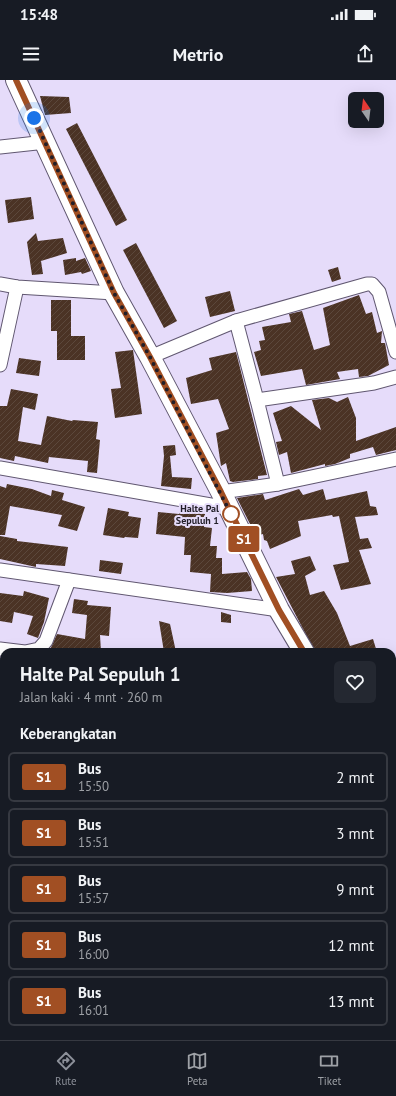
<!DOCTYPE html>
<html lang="id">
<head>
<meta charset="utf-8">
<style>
  :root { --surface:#171b24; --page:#242831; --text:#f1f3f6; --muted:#9ea1a6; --line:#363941; --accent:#8c9099 }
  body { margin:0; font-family:"PT Sans",sans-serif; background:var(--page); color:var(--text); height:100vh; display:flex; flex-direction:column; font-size:15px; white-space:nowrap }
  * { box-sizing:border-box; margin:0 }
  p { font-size:13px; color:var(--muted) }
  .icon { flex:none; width:22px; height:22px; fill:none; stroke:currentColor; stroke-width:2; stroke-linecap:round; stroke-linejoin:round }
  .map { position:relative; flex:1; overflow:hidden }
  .side { position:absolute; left:0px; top:568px; width:396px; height:392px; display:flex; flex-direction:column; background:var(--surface); border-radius:12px 12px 0 0; box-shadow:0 4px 16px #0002 }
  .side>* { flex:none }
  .badge { padding:0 8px; border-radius:3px; font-size:14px; line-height:26px }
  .needle { width:26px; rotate:346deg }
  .fabs { position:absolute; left:348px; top:12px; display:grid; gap:8px }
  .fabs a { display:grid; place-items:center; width:36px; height:36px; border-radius:6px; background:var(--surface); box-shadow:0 4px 16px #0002; font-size:20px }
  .you { position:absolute; width:20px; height:20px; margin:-10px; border:3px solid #fff; border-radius:50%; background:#1a73e8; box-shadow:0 0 0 6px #1a73e833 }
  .map>.badge { position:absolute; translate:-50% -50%; box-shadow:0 0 0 2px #fff }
  h2 { padding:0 20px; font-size:15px; line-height:36px }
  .round { display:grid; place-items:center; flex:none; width:42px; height:42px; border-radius:6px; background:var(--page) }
  .headline { display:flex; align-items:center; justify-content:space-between; height:68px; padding:0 20px }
  h1 { font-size:19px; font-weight:700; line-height:30px }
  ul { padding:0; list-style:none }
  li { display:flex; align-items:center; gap:12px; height:50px; margin:0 8px 6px; padding:0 12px; border:2px solid var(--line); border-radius:6px }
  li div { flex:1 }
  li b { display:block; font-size:15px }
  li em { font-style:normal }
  li .badge { min-width:44px; font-weight:700; text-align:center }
  .status { display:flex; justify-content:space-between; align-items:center; height:28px; padding:0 20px; background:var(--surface); direction:ltr }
  .status svg { height:11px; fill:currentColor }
  header { display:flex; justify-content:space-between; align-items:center; height:52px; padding:0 20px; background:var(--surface); font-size:18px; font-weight:700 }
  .dock { display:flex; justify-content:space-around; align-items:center; height:56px; border-top:1px solid var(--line); background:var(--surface); font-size:11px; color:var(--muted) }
  .dock a { display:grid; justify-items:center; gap:2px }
  .dock .selected { color:var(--accent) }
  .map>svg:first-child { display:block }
  .building { fill:url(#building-hatch) }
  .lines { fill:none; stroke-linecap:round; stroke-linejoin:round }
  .lane-casing { stroke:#605770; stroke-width:8 }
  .street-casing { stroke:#605770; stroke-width:15 }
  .primary-casing { stroke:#605770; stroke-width:22 }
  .path { stroke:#837c90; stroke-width:2; stroke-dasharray:2 3; stroke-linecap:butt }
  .lane { stroke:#fff; stroke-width:6 }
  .street { stroke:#fff; stroke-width:13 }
  .primary { stroke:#fff; stroke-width:20 }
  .line-casing { stroke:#fff; stroke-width:9 }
  .line { stroke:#a14f23; stroke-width:6 }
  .walk { stroke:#221e28; stroke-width:4; stroke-dasharray:0 7.2 }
  .stop-dot { fill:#fff; stroke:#a14f23; stroke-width:2 }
  .labels { text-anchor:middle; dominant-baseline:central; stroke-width:4; stroke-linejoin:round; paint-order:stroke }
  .stop-label { font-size:10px; font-weight:bold; fill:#221e28; stroke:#e6dcfa; text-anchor:end }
</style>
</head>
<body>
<div class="status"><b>15:48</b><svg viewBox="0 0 49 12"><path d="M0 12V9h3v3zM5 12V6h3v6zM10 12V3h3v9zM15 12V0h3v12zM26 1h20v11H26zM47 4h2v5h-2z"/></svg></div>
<header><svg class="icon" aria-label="menu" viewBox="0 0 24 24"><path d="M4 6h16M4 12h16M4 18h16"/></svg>Metrio<svg class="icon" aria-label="share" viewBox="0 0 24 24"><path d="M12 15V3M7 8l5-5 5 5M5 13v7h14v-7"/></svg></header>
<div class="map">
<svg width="396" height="960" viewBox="0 0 396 960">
  <defs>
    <pattern id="building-hatch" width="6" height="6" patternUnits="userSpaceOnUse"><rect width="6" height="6" fill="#4b3325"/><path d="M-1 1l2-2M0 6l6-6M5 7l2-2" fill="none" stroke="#5c483c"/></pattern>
  </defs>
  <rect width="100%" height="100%" fill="#e6dcfa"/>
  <!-- building -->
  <g class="building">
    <polygon points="40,16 69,17 71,33 45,35"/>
    <polygon points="77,43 127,140 116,146 66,49"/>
    <polygon points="31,117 34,139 8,143 5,120"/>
    <polygon points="36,153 38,161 63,158 67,173 41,181 43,194 32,195 27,162"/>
    <polygon points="136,163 177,241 164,248 123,170"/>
    <polygon points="76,178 76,181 85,178 91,191 82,194 81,192 65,195 63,180"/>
    <polygon points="338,187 341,199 332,202 328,190"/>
    <polygon points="230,211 235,231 210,237 205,217"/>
    <polygon points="359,215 366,234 372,232 377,253 382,251 381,263 385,263 389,285 368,296 359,297 358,289 337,292 340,299 306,305 302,289 261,296 254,272 261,270 259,261 265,260 262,247 291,242 289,234 302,231 314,270 330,265 323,228"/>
    <polygon points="51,220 71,220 71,256 85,256 85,280 57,280 57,251 51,251"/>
    <polygon points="133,270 142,334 115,338 111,309 121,308 115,272"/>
    <polygon points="236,272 267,395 258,396 258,399 233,402 230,401 226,383 221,386 216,353 229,349 218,319 191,324 186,298 212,290 209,278"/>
    <polygon points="19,278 41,281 39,296 16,293"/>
    <polygon points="11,309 38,314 35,330 23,327 18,361 41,365 47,336 72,341 73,340 98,342 96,359 100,360 97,393 87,392 88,381 49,377 48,383 15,376 14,381 0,378 0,326 7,326"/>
    <polygon points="348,317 356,338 356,361 396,347 396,370 376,375 373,367 350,374 350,378 335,384 325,386 325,384 291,393 287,372 279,375 276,362 282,361 273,333 291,326 321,350 312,320 329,318 337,322"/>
    <polygon points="175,365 176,375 170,376 172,397 192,398 191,409 161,406 164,376 163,366"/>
    <polygon points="7,404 32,409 51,416 52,410 64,413 62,420 85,427 77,451 58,446 62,435 10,426 5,455 0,455 0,406 6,408"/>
    <polygon points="299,409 303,415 323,409 326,420 367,411 370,426 376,427 378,435 355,437 360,459 368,458 372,468 359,470 371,504 341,510 333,485 349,482 339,436 333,437 332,435 298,441 301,456 270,469 267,461 264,460 263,454 256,456 237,418 263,414 265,420"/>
    <polygon points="108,428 129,432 128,436 141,438 138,458 125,457 124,458 103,455"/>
    <polygon points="180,431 205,434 204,447 212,448 210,466 217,466 216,478 222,478 222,494 247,492 251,499 252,511 227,513 210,512 211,494 190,492 191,475 184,475 185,457 156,454 158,432 179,434"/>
    <polygon points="0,456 17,459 17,461 68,467 65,486 36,484 36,487 0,479"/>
    <polygon points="310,476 316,490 305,496 310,515 324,511 337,533 350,566 373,559 377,572 315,572 276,497 295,494 291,481"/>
    <polygon points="100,480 123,483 121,494 99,491"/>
    <polygon points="24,511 49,518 44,542 38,558 27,554 33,536 14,532 12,543 0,541 0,513 23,516"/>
    <polygon points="74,519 88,521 87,525 111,527 109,556 100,555 101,572 49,572 57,554 85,559 87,535 72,533"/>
    <polygon points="221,532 231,535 231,543 221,542"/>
    <polygon points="159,541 170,544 176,572 164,572"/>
  </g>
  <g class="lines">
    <!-- lane casing -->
    <g class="lane-casing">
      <g id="lane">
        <polyline points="392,914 396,913"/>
        <polyline points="376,956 377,960"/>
      </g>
    </g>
    <!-- street casing -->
    <g class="street-casing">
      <g id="street">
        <polyline points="0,67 46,62"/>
        <polyline points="0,204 17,207 114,213"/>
        <polyline points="236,241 257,320"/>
        <polyline points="150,277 236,241 367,204 372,204 379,212 396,272"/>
        <polyline points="0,285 17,207"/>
        <polyline points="0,388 228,428"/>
        <polyline points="278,404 257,320 374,303 396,297"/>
        <polyline points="221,412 278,404 396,379"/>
        <polyline points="0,490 279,530"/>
        <polyline points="0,569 25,572 39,569 46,561 69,500"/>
        <polyline points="392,802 396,802"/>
      </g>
    </g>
    <!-- primary casing -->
    <g class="primary-casing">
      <g id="primary">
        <polyline points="16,0 114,213 150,277 221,412 279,530 304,572"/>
        <polyline points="392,731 396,739"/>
      </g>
    </g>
    <!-- path -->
    <polyline class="path" points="0,884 4,883"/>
    <!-- lane -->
    <use href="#lane" class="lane"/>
    <!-- street -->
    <use href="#street" class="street"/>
    <!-- primary -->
    <use href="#primary" class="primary"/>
  </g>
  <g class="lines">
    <!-- line casing -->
    <g class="line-casing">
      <polyline id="line" points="16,0 114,213 150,277 221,412 279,530 304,572"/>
    </g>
    <!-- line -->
    <use href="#line" class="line"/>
    <!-- walk -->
    <polyline class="walk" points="34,38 114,213 150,277 231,434"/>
  </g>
  <!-- markers -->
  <circle class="stop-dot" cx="231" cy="434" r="8"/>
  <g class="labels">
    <!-- stop labels -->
    <g class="stop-label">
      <text x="219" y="428">Halte Pal<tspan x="219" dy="12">Sepuluh 1</tspan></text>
    </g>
  </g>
</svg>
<div class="fabs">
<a><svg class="needle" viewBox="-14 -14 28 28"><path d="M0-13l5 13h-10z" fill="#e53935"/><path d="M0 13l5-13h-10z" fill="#9ea1a6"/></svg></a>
</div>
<div class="you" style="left:34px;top:38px"></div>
<b class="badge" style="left:244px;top:459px;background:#a14f23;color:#fff">S1</b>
<section class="side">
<div class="headline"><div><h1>Halte Pal Sepuluh 1</h1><p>Jalan kaki · 4 mnt · 260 m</p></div><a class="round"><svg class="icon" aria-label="heart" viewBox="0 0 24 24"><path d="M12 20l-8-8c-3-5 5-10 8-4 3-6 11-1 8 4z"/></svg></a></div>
<h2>Keberangkatan</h2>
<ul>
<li><span class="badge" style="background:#a14f23;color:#fff">S1</span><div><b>Bus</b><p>15:50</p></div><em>2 mnt</em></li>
<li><span class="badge" style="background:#a14f23;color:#fff">S1</span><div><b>Bus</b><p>15:51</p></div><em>3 mnt</em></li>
<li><span class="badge" style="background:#a14f23;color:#fff">S1</span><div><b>Bus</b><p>15:57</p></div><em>9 mnt</em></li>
<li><span class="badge" style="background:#a14f23;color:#fff">S1</span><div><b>Bus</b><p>16:00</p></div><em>12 mnt</em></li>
<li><span class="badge" style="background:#a14f23;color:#fff">S1</span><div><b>Bus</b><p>16:01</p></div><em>13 mnt</em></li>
</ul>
</section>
</div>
<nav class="dock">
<a class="selected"><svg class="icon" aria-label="directions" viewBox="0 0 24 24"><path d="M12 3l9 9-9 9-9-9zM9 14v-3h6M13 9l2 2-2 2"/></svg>Rute</a>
<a><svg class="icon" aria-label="map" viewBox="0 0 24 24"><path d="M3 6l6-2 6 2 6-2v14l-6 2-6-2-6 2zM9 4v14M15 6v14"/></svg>Peta</a>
<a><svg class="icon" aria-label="tickets" viewBox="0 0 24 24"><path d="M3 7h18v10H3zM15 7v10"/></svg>Tiket</a>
</nav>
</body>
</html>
